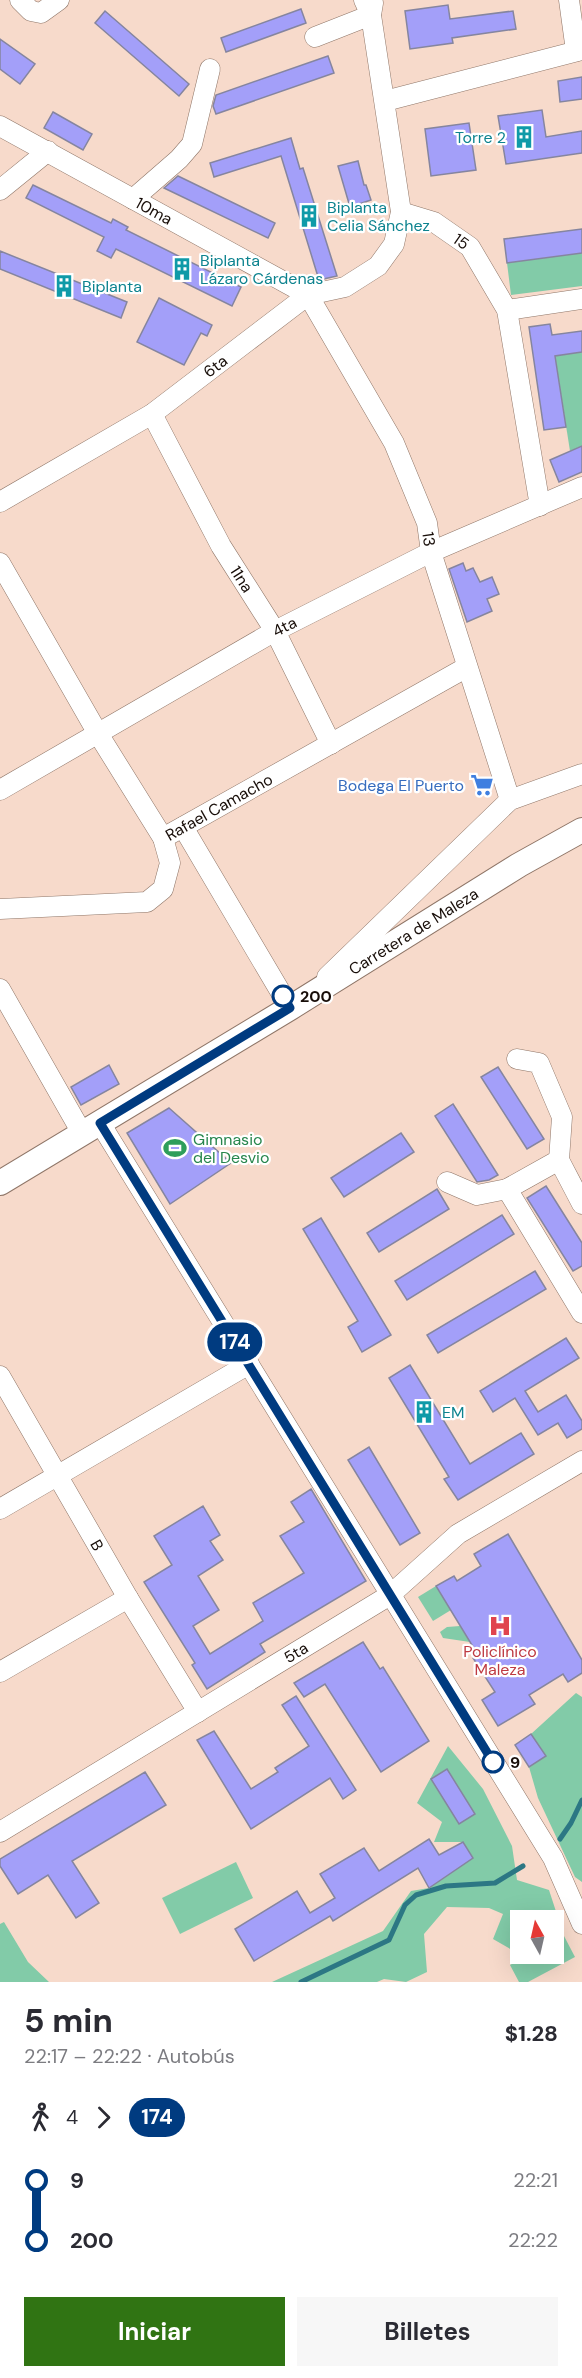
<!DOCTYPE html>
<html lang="es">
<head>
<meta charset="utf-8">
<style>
  :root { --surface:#fff; --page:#f7f7f7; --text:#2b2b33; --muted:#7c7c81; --accent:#307413 }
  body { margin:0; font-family:"DM Sans",sans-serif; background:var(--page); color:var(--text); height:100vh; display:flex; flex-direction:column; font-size:22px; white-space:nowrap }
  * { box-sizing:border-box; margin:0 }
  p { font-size:20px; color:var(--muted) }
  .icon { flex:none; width:33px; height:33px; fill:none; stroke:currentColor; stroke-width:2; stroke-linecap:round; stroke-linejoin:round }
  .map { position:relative; height:1982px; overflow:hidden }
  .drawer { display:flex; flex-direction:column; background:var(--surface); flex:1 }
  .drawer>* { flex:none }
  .badge { padding:0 12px; border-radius:20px; font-size:21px; line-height:39px }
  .needle { width:39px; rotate:352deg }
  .buttons { position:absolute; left:510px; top:1910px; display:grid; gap:12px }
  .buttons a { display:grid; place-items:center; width:54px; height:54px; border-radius:0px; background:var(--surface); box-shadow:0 6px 24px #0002; font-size:30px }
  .map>.badge { position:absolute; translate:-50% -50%; box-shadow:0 0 0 3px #fff }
  .legs { display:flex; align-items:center; gap:9px; height:66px; padding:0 24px; font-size:20px }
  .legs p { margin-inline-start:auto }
  .summary { display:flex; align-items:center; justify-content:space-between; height:102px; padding:0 24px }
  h1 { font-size:33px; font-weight:700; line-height:45px }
  .action { display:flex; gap:12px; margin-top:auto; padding:12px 24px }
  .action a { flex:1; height:69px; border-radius:0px; background:var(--accent); color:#fff; font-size:24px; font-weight:700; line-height:69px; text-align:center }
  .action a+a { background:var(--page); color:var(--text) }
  ul { padding:0 24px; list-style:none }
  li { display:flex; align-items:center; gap:21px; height:60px; font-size:22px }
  li i { display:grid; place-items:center; width:9px; height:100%; margin:0 8px; background:currentColor }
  li i::after { content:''; width:15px; height:15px; margin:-8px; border:4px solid; border-radius:50%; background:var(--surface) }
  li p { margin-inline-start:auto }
  li:first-child i { background:linear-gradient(#0000 50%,currentColor 0) }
  li:last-child i { background:linear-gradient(currentColor 50%,#0000 0) }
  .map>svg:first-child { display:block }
  .green { fill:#82cba8; fill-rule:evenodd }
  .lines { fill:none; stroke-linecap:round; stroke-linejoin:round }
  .stream { stroke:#2c7784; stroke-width:5 }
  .building { fill:#a39ff9; stroke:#85859f; stroke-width:1.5 }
  .minor-casing { stroke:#8f7668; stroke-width:21 }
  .major-casing { stroke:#8f7668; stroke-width:26 }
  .minor { stroke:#fff; stroke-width:20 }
  .major { stroke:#fff; stroke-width:24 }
  .line-1-casing { stroke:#fff; stroke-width:14 }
  .line-1 { stroke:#003b80; stroke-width:9 }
  .stop-1-dot { fill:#fff; stroke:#003b80; stroke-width:3 }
  .labels { text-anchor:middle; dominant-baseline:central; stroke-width:4.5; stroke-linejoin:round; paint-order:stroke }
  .culture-label { font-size:16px; fill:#0d838f; stroke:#fff; text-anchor:start }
  .street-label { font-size:16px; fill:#180e09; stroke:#fff }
  .shop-label { font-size:16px; fill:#366cbe; stroke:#fff; text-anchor:end }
  .stop-label { font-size:16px; font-weight:bold; fill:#180e09; stroke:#fff; text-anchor:start }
  .leisure-label { font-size:16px; fill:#27864d; stroke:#fff; text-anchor:start }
  .health-label { font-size:16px; fill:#be3a42; stroke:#fff }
</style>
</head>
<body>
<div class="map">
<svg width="582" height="1982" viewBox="0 0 582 1982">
  <rect width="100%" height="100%" fill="#f7dacb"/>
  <!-- green -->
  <g class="green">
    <polygon points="582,253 582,286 511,295 507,263"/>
    <polygon points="582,352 582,446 570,451 555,356"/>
    <polygon points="436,1586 451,1610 433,1621 418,1597"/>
    <polygon points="460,1626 470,1642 443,1638 440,1632 447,1627"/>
    <polygon points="576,1693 582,1697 582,1882 575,1877 538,1798 529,1767 546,1756 531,1734"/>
    <path d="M 448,1746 L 483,1789 L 512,1846 L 517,1880 L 549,1890 L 564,1936 L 575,1957 L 528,1982 L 519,1982 L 510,1965 L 524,1957 L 493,1939 L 503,1914 L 489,1908 L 447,1907 L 424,1934 L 427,1972 L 406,1982 L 384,1979 L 377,1982 L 272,1982 L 383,1931 L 411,1891 L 429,1888 L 472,1858 L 463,1842 L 434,1842 L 442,1822 L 417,1803 ZM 520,1920 L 554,1920 L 554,1953 L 520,1953 Z"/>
    <polygon points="236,1862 253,1898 180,1934 162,1898"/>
    <polygon points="4,1922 28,1962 49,1982 0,1982 0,1924"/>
  </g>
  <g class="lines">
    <!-- stream -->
    <g class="stream">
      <polyline points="560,1839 571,1823 582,1800"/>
      <polyline points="301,1982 389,1940 405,1905 416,1895 446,1886 495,1883 523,1866"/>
    </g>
  </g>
  <!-- building -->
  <g class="building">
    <polygon points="448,5 450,19 513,11 516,29 452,38 453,43 410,49 405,11"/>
    <polygon points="301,9 306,23 226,52 221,38"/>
    <polygon points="105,11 189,84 179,96 95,23"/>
    <polygon points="0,39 35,64 20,84 0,69"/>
    <polygon points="328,56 334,73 216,114 213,106 216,95"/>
    <polygon points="582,77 582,99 560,102 558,81"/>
    <polygon points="542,110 546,137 582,131 582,153 506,164 498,116"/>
    <polygon points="53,112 92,134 83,150 44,128"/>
    <polygon points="469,123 476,170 431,176 425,129"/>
    <polygon points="291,138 300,169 303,168 337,276 319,280 281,156 214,177 210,163"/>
    <polygon points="358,161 364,185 366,185 371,200 350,207 338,166"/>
    <polygon points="178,176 275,223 268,238 164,188"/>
    <polygon points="33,185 111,223 113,219 128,227 126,230 241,287 232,306 116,249 111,258 97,251 104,237 26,198"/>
    <polygon points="582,229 582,253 507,263 504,239"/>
    <polygon points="0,251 127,302 121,318 0,269"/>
    <polygon points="159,298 212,325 207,336 201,333 184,365 137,342"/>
    <polygon points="550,324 552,335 582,331 582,352 555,356 566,427 544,430 529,327"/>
    <polygon points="582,446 582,472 559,482 550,460"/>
    <polygon points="463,563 466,571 473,568 480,582 492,577 499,594 487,599 492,611 467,622 449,569"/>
    <polygon points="109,1065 119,1084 81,1105 71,1087"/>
    <polygon points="498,1067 544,1139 527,1149 481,1077"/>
    <polygon points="453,1104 498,1175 489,1180 477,1182 435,1116"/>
    <polygon points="169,1108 231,1163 170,1204 127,1133"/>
    <polygon points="401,1133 414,1152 344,1197 331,1178"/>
    <polygon points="546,1186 582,1243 582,1266 573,1271 527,1198"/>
    <polygon points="437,1189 449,1209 379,1252 367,1233"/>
    <polygon points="502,1215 514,1234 407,1300 395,1281"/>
    <polygon points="321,1218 391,1335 362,1352 348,1327 358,1321 303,1229"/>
    <polygon points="535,1271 546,1289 438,1353 427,1335"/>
    <polygon points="566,1338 579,1358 525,1391 538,1412 566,1395 582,1421 582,1429 567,1438 558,1423 538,1435 515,1398 493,1412 480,1391"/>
    <polygon points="410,1365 470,1464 521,1433 534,1454 458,1500 444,1479 449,1477 389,1378"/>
    <polygon points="369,1447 420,1533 400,1545 348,1460"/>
    <polygon points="311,1489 366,1581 260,1644 265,1652 207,1689 192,1665 195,1663 144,1582 172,1565 154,1536 203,1506 220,1535 210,1541 223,1560 198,1576 219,1610 193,1626 210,1654 263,1621 253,1603 304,1573 280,1536 304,1522 291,1502"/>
    <polygon points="508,1534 582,1660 582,1673 568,1682 563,1674 529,1695 535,1704 498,1726 482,1700 495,1692 473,1658 478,1655 436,1586 454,1576 457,1581 481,1566 474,1554"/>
    <polygon points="363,1642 380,1669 383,1667 429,1741 381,1772 325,1684 304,1697 294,1683"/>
    <polygon points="296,1696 356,1790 343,1799 330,1778 251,1829 197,1740 214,1731 251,1789 278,1772 275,1768 309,1746 282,1705"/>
    <polygon points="531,1734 546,1756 529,1767 515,1745"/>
    <polygon points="447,1769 475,1814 459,1824 431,1779"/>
    <polygon points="145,1772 166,1805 72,1861 99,1903 76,1918 48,1875 18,1894 0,1866 0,1859"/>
    <polygon points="429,1839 439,1855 463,1842 473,1858 429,1888 418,1868 333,1921 330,1916 254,1961 235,1929 297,1891 310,1913 335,1898 320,1874 364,1848 379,1871"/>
  </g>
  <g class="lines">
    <!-- minor casing -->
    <g class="minor-casing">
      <g id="minor">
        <polyline points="20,0 31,11 41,13 59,0"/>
        <polyline points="569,0 576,51"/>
        <polyline points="315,37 371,15 373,3"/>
        <polyline points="385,101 582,50"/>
        <path id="s1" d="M 0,126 L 308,295"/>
        <polyline points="0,190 48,151"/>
        <polyline points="133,199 179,159 192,144 210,69"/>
        <path id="s2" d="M 401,212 L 434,222 L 470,247 L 507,310 L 540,506"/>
        <path id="s3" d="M 308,295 L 394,443 L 427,523 L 431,552 L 510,800"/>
        <polyline points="507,310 582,299"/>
        <path id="s4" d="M 152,414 L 221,546 L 275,631 L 331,744"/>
        <path id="s5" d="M 0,502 L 152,414 L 308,295 L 345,287 L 378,266 L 394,244 L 401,212 L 371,15 L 364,0"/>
        <polyline points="0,563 97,732 163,838 170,863 163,889 147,902 0,909"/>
        <path id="s6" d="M 0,790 L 275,631 L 431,552 L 582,487"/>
        <polyline points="183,827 290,1008"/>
        <path id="s7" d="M 163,838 L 467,667"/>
        <polyline points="327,977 510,800 582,774"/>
        <polyline points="0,989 82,1133"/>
        <polyline points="517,1059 539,1063 562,1117 559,1160 582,1204"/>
        <polyline points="100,1123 553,1858 582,1924"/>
        <polyline points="447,1182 477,1195 507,1189 559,1160"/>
        <polyline points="507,1189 582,1313"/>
        <path id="s8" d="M 0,1376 L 128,1598 L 198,1712"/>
        <polyline points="0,1509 249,1364"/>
        <polyline points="0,1672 128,1598"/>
        <path id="s9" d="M 0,1832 L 390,1595 L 458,1534 L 582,1461"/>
      </g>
    </g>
    <!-- major casing -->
    <g class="major-casing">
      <g id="major">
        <path id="s10" d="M 0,1183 L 290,1008 L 519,865 L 582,830"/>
      </g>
    </g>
    <!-- minor -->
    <use href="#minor" class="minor"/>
    <!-- major -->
    <use href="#major" class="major"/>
  </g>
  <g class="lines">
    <!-- line-1 casing -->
    <g class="line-1-casing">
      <polyline id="line-1" points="283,996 290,1008 100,1123 493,1762"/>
    </g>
    <!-- line-1 -->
    <use href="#line-1" class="line-1"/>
  </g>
  <!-- icons -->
  <defs>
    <g id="building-bare" transform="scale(1.8)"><path d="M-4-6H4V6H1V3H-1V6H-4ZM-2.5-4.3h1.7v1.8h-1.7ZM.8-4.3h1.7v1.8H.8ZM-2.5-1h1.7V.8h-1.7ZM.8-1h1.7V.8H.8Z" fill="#0f9aa8" stroke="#fff" stroke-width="2.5" paint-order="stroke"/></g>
    <g id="supermarket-bare" transform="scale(1.8)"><path d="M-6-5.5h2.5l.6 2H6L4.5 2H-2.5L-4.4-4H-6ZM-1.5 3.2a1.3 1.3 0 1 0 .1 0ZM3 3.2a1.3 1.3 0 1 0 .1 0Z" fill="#3f7fe0" stroke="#fff" stroke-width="2.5" paint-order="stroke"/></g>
    <g id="stadium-bare" transform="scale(1.8)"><path d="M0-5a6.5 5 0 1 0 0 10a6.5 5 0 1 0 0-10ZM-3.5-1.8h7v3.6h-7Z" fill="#2e9e5b" stroke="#fff" stroke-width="2.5" paint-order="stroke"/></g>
    <g id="hospital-bare" transform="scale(1.8)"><path d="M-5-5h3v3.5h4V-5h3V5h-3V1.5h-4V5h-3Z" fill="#e0444e" stroke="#fff" stroke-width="2.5" paint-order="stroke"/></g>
  </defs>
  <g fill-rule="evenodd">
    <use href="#building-bare" x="524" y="137"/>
    <use href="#building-bare" x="309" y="216"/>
    <use href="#building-bare" x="182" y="269"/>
    <use href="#building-bare" x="64" y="286"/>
    <use href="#supermarket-bare" x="482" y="785"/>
    <use href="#stadium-bare" x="175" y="1148"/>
    <use href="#building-bare" x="424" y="1412"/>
    <use href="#hospital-bare" x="500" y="1626"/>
  </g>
  <!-- markers -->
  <g class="stop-1-dot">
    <circle cx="283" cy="996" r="10"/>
    <circle cx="493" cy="1762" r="10"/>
  </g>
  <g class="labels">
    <!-- culture labels -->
    <g class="culture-label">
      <text x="506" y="137" text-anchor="end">Torre 2</text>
      <text x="327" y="207">Biplanta<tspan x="327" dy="18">Celia Sánchez</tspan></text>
      <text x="200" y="260">Biplanta<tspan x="200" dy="18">Lázaro Cárdenas</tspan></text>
      <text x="82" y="286">Biplanta</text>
      <text x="442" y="1412">EM</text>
    </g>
    <!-- street labels -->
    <g class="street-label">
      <text stroke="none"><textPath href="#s1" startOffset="176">10ma</textPath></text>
      <text stroke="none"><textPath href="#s2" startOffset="68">15</textPath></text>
      <text stroke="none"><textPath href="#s5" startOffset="255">6ta</textPath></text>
      <text stroke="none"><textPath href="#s3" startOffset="274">13</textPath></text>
      <text stroke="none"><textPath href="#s4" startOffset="188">11na</textPath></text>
      <text stroke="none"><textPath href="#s6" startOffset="328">4ta</textPath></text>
      <text stroke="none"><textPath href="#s7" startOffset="64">Rafael Camacho</textPath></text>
      <text stroke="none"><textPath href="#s10" startOffset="484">Carretera de Maleza</textPath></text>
      <text stroke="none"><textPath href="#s8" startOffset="195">B</textPath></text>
      <text stroke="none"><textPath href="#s9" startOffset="346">5ta</textPath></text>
    </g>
    <!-- shop labels -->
    <g class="shop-label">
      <text x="464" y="785">Bodega El Puerto</text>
    </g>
    <!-- stop labels -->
    <g class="stop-label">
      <text x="300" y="996">200</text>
      <text x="510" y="1762">9</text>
    </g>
    <!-- leisure labels -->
    <g class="leisure-label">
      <text x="193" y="1139">Gimnasio<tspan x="193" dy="18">del Desvio</tspan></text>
    </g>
    <!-- health labels -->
    <g class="health-label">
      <text x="500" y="1651">Policlínico<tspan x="500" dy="18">Maleza</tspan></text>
    </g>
  </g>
</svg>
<div class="buttons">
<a><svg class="needle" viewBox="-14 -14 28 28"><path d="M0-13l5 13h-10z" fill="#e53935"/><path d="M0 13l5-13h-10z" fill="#7c7c81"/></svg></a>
</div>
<b class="badge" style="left:235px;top:1342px;background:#003b80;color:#fff">174</b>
</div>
<section class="drawer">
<div class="summary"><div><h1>5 min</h1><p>22:17 – 22:22 · Autobús</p></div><b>$1.28</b></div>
<div class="legs"><svg class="icon" aria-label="walk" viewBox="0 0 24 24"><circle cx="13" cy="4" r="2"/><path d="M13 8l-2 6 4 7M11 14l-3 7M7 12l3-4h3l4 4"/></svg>4<svg class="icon" aria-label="forward" viewBox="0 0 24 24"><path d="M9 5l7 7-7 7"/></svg><b class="badge" style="background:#003b80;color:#fff">174</b></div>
<ul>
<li><i style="color:#003b80"></i><b>9</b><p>22:21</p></li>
<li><i style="color:#003b80"></i><b>200</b><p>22:22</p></li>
</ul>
<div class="action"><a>Iniciar</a><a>Billetes</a></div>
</section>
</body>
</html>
